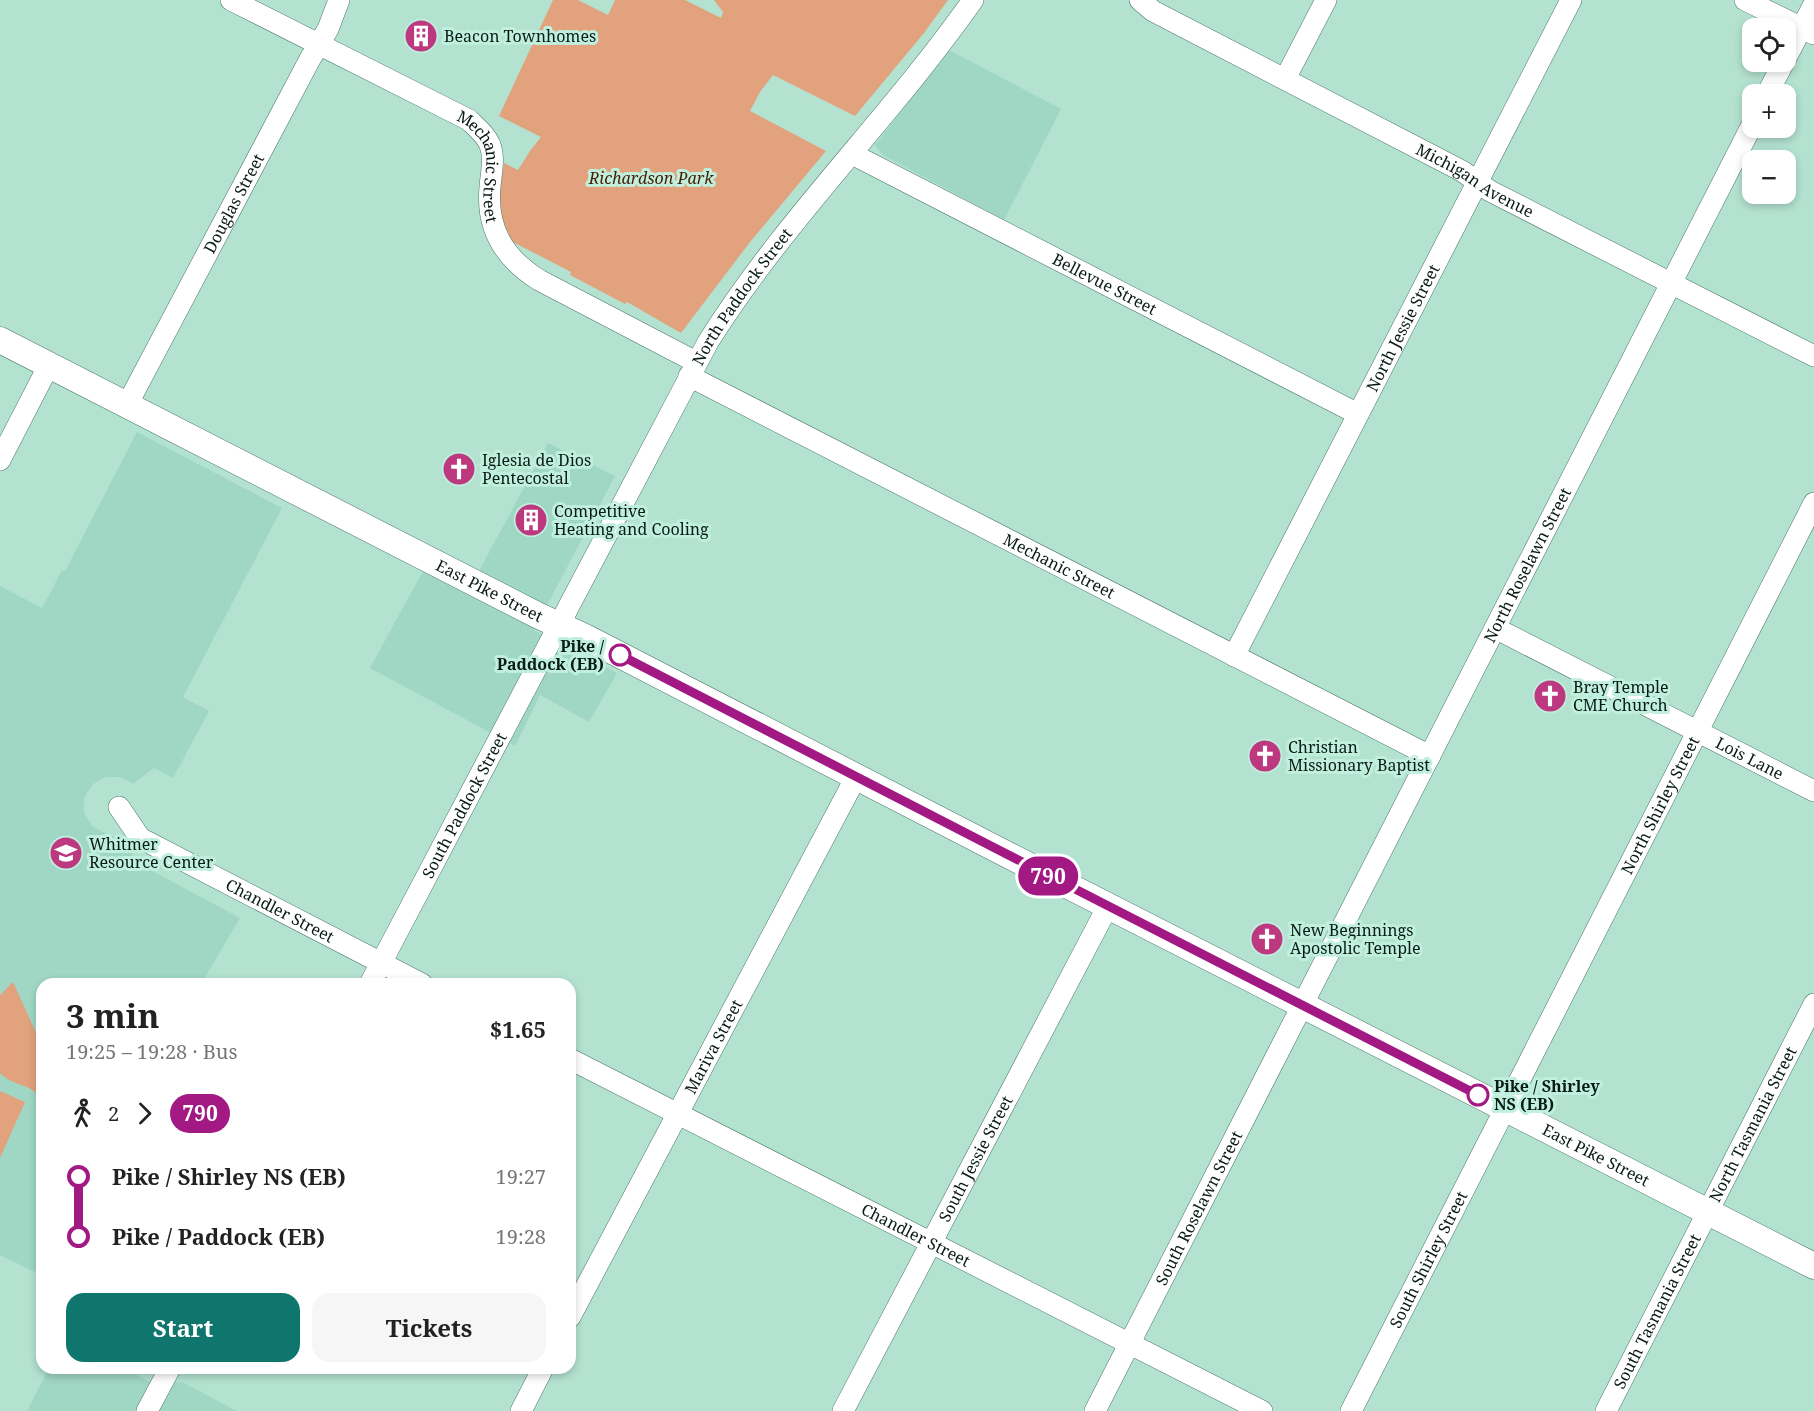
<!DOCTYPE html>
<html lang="en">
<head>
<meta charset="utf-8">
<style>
  :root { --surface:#fff; --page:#f6f6f6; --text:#222; --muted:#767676; --accent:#0f766e }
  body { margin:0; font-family:"Noto Serif",serif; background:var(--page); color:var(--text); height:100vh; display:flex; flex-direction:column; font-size:22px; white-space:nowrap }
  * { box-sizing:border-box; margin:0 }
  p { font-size:20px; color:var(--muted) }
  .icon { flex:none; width:33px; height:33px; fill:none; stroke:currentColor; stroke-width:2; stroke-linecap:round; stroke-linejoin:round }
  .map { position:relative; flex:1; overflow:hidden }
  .panel { position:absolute; left:36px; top:978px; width:540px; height:396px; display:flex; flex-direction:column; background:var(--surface); border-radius:18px; box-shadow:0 3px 9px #0003 }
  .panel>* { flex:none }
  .badge { padding:0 12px; border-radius:20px; font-size:21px; line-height:39px }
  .controls { position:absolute; left:1742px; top:18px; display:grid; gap:12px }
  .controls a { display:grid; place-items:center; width:54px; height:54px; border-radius:12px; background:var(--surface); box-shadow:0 3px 9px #0003; font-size:30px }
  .map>.badge { position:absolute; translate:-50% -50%; box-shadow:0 0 0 3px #fff }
  .legs { display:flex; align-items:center; gap:9px; height:66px; padding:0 30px; font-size:20px }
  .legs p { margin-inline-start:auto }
  .head { display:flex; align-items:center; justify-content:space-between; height:102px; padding:0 30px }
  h1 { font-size:33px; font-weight:700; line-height:45px }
  .button { display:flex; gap:12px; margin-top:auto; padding:12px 30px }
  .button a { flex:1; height:69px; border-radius:18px; background:var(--accent); color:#fff; font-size:24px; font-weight:700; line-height:69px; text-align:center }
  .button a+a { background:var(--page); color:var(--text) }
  ul { padding:0 30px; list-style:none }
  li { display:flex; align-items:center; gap:21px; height:60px; font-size:22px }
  li i { display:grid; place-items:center; width:9px; height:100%; margin:0 8px; background:currentColor }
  li i::after { content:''; width:15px; height:15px; margin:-8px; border:4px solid; border-radius:50%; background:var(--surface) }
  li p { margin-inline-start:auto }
  li:first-child i { background:linear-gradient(#0000 50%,currentColor 0) }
  li:last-child i { background:linear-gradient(currentColor 50%,#0000 0) }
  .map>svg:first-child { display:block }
  .built { fill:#a0d7c4 }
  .green { fill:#e1a27d }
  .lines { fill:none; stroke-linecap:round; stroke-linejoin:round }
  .minor-casing { stroke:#4c7768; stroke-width:22 }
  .tertiary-casing { stroke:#4c7768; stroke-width:27 }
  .minor { stroke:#fff; stroke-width:21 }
  .tertiary { stroke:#fff; stroke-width:26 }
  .line-1-casing { stroke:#fff; stroke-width:14 }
  .line-1 { stroke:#a31984; stroke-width:9 }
  .stop-1-dot { fill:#fff; stroke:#a31984; stroke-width:3 }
  .labels { text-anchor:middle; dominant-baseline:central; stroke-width:6; stroke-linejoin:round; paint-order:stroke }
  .poi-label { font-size:16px; fill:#091b15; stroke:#c1efde; text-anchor:start }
  .street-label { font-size:16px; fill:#091b15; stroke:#c1efde }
  .park-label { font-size:16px; font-style:italic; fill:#441d02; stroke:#c1efde }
  .stop-label { font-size:16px; font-weight:bold; fill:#091b15; stroke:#c1efde; text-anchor:end }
</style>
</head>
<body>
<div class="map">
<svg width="1814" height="1411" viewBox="0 0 1814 1411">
  <rect width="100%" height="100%" fill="#b4e2d1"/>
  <!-- built -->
  <g class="built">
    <polygon points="949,50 1061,109 1004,220 883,155 875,145"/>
    <polygon points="137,432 282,508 183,697 209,711 173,778 154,768 133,784 120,777 106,777 93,784 84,798 84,813 93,827 136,848 130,859 240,918 201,984 42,984 42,1268 39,1274 0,1255 0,586 42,608 62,570 65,571"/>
    <polygon points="548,443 615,476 534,630 617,673 589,722 540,695 515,746 370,668 435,549 479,571"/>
    <polygon points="49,1368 125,1368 148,1381 184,1383 237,1411 27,1411"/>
  </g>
  <!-- green -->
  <g class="green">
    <polygon points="553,0 578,0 608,15 615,0 685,0 721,18 723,12 714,0 948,0 924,33 855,116 773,75 760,92 750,111 826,151 750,242 681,333 627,302 625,304 570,275 571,272 513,242 502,222 501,214 499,192 504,163 518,170 530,151 541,137 499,116"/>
    <path d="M 13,982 L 42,1046 L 42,1099 C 29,1082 14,1087 0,1073 L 0,995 Z"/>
    <polygon points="0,1091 25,1102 0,1158"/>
  </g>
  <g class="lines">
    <!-- minor casing -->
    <g class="minor-casing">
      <g id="minor">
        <path id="s1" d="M 231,0 L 469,120 C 477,128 486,135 490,145 C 495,159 491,173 490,187 C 486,229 504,258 539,280 L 696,362"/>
        <path id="s2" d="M 1140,0 L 1153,11 L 1462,171 L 1490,191 L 1814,356"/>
        <polyline points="1745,0 1814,34"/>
        <polyline points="1785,60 1814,4"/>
        <polyline points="1285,79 1326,0"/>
        <polyline points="1767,94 1784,62"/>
        <path id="s3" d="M 852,154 L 1358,414"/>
        <path id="s4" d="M 689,376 L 1430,756"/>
        <path id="s5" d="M 127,405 L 310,59 L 328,29 L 339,0"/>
        <polyline points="0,460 49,365"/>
        <path id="s6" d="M 1495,628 L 1814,791"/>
        <path id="s7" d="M 1234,656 L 1571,0"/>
        <path id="s8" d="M 119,807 L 140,838 L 422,984"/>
        <path id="s9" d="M 370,984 L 708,342 C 785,219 890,118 973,0"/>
        <path id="s10" d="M 570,1059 L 1262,1411"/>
        <path id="s11" d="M 570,1317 L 856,777"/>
        <polyline points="147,1411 170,1368"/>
        <polyline points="521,1411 543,1368"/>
        <path id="s12" d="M 843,1411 L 1108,906"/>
        <path id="s13" d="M 1095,1411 L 1752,125"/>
        <path id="s14" d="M 1351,1411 L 1814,503"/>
        <path id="s15" d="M 1606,1411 L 1814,1004"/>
      </g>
    </g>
    <!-- tertiary casing -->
    <g class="tertiary-casing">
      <g id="tertiary">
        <path id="s16" d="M 0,340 L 537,615 L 585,637 L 1008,855 L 1814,1266"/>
      </g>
    </g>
    <!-- minor -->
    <use href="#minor" class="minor"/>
    <!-- tertiary -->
    <use href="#tertiary" class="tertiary"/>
  </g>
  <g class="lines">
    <!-- line-1 casing -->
    <g class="line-1-casing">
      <polyline id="line-1" points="620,655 989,845 1478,1095"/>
    </g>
    <!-- line-1 -->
    <use href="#line-1" class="line-1"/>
  </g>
  <!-- icons -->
  <defs>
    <g id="building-disc" transform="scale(1.725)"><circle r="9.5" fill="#bc3980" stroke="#c1efde"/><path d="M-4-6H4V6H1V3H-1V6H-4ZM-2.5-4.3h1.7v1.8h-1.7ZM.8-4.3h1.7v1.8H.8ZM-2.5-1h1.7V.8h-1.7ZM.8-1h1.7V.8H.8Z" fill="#fff"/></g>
    <g id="church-disc" transform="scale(1.725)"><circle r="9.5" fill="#bc3980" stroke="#c1efde"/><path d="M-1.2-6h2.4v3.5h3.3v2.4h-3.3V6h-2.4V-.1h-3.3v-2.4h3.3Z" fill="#fff"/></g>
    <g id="school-disc" transform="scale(1.725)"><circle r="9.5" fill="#bc3980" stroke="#c1efde"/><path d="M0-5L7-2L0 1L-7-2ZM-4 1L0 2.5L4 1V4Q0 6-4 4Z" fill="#fff"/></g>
  </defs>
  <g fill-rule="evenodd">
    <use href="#building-disc" x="421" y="36"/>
    <use href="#church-disc" x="459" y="469"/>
    <use href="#building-disc" x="531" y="520"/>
    <use href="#church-disc" x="1550" y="696"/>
    <use href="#church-disc" x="1265" y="756"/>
    <use href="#school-disc" x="66" y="853"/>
    <use href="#church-disc" x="1267" y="939"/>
  </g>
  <!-- markers -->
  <g class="stop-1-dot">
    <circle cx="620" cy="655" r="10"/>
    <circle cx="1478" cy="1095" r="10"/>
  </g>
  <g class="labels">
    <!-- poi labels -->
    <g class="poi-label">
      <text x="444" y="36">Beacon Townhomes</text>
      <text x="482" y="460">Iglesia de Dios<tspan x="482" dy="18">Pentecostal</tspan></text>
      <text x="554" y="511">Competitive<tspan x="554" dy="18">Heating and Cooling</tspan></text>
      <text x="1573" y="687">Bray Temple<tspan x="1573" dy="18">CME Church</tspan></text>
      <text x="1288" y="747">Christian<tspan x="1288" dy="18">Missionary Baptist</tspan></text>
      <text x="89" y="844">Whitmer<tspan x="89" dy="18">Resource Center</tspan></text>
      <text x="1290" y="930">New Beginnings<tspan x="1290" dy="18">Apostolic Temple</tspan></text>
    </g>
    <!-- street labels -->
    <g class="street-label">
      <text stroke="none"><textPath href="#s1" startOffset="316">Mechanic Street</textPath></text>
      <text stroke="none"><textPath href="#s2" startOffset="381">Michigan Avenue</textPath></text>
      <text stroke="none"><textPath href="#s5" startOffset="228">Douglas Street</textPath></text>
      <text stroke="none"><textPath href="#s3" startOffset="284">Bellevue Street</textPath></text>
      <text stroke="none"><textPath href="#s9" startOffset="782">North Paddock Street</textPath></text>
      <text stroke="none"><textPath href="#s7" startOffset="369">North Jessie Street</textPath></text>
      <text stroke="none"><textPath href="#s13" startOffset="950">North Roselawn Street</textPath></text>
      <text stroke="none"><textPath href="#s4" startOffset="416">Mechanic Street</textPath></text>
      <text stroke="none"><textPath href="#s16" startOffset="550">East Pike Street</textPath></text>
      <text stroke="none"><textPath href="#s6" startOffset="286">Lois Lane</textPath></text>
      <text stroke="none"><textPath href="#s9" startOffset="202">South Paddock Street</textPath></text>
      <text stroke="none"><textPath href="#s14" startOffset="680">North Shirley Street</textPath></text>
      <text stroke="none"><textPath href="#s8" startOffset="195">Chandler Street</textPath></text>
      <text stroke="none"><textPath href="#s11" startOffset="306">Mariva Street</textPath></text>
      <text stroke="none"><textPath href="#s15" startOffset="322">North Tasmania Street</textPath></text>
      <text stroke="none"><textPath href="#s16" startOffset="1792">East Pike Street</textPath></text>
      <text stroke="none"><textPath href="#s12" startOffset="285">South Jessie Street</textPath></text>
      <text stroke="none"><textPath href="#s13" startOffset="228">South Roselawn Street</textPath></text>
      <text stroke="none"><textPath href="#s10" startOffset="388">Chandler Street</textPath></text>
      <text stroke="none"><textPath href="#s14" startOffset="170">South Shirley Street</textPath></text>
      <text stroke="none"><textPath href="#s15" startOffset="112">South Tasmania Street</textPath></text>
    </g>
    <!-- park labels -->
    <g class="park-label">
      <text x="651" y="178">Richardson Park</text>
    </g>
    <!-- stop labels -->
    <g class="stop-label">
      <text x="604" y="646">Pike /<tspan x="604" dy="18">Paddock (EB)</tspan></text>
      <text x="1494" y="1086" text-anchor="start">Pike / Shirley<tspan x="1494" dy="18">NS (EB)</tspan></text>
    </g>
  </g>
</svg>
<div class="controls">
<a><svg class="icon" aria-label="locate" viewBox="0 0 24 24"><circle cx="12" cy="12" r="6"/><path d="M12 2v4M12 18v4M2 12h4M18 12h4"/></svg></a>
<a>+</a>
<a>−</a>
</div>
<b class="badge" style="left:1048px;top:876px;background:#a31984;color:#fff">790</b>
<section class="panel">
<div class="head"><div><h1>3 min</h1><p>19:25 – 19:28 · Bus</p></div><b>$1.65</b></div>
<div class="legs"><svg class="icon" aria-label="walk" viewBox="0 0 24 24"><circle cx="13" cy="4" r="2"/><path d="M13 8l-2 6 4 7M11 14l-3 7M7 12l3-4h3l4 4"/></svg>2<svg class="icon" aria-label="forward" viewBox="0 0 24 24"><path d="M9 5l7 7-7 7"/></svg><b class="badge" style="background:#a31984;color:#fff">790</b></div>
<ul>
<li><i style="color:#a31984"></i><b>Pike / Shirley NS (EB)</b><p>19:27</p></li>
<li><i style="color:#a31984"></i><b>Pike / Paddock (EB)</b><p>19:28</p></li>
</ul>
<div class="button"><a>Start</a><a>Tickets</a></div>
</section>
</div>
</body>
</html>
